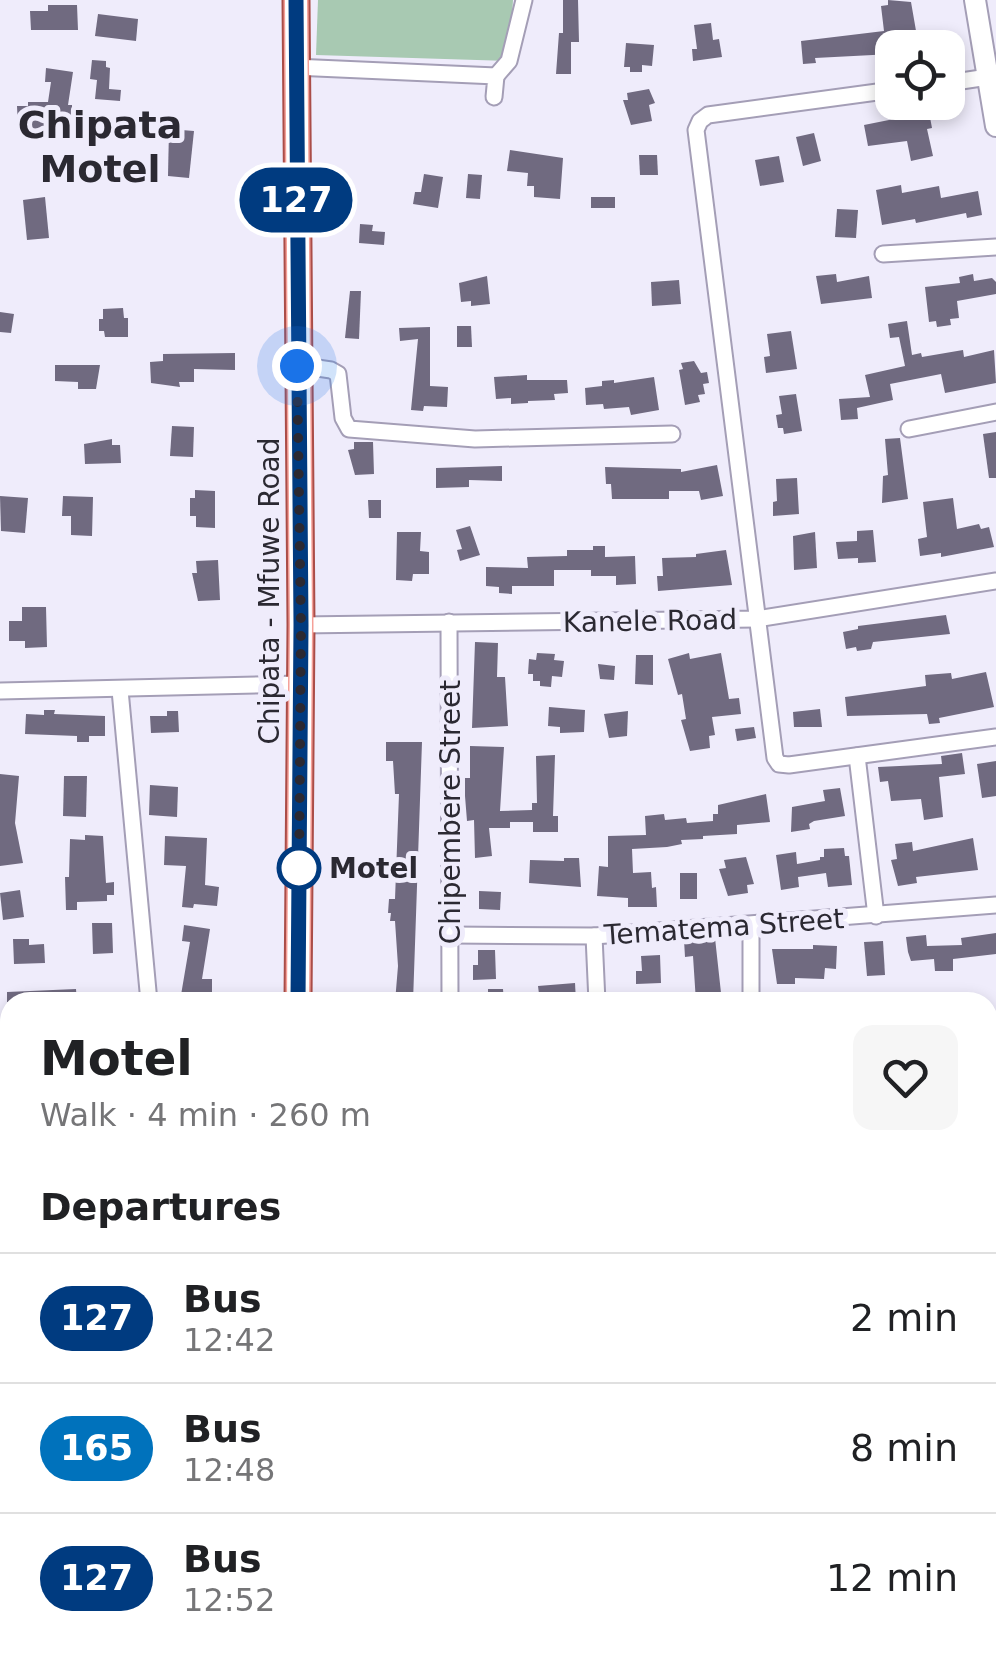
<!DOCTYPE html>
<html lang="en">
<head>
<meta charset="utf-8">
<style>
  :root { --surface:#fff; --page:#f6f6f6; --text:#202124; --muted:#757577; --line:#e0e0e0 }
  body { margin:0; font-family:"DejaVu Sans",sans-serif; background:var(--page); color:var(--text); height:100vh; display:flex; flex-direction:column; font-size:38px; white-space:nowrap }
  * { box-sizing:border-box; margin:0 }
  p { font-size:32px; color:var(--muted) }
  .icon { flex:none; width:55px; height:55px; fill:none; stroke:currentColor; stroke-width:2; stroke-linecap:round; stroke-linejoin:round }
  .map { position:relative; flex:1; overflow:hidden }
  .details { position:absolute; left:0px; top:992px; width:998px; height:672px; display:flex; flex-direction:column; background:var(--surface); border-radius:30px 30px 0 0; box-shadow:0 5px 15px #0003 }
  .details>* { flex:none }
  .badge { padding:0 20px; border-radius:32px; font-size:35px; line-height:65px }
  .tools { position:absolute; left:875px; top:30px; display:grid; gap:20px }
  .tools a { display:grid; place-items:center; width:90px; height:90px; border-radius:20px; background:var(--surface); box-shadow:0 5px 15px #0003; font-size:50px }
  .you { position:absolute; width:50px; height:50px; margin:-25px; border:8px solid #fff; border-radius:50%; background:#1a73e8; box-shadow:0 0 0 15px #1a73e833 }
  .map>.badge { position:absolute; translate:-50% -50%; box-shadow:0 0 0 5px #fff }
  h2 { padding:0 40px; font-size:38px; line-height:90px }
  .round { display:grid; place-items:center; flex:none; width:105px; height:105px; border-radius:20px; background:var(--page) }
  .overview { display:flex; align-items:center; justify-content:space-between; height:170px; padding:0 40px }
  h1 { font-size:48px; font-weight:700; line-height:75px }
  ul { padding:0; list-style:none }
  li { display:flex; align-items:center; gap:30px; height:130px; padding:0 40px; border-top:2px solid var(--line) }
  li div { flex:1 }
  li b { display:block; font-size:38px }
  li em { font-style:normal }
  li .badge { min-width:110px; font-weight:700; text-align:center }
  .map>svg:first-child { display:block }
  .built { fill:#e5defe }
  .green { fill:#a8c9b2 }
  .building { fill:#706a80 }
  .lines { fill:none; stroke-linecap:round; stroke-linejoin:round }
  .minor-casing { stroke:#a49eb6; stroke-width:19 }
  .tertiary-casing { stroke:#a49eb6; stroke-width:24 }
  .primary-casing { stroke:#aa4d48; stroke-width:29 }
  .minor { stroke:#fff; stroke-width:15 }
  .tertiary { stroke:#fff; stroke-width:20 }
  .primary { stroke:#f5a098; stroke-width:25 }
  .line-casing { stroke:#fff; stroke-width:22 }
  .line { stroke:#003b80; stroke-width:15 }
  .walk { stroke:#2b2932; stroke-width:10; stroke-dasharray:0 18 }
  .stop-dot { fill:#fff; stroke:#003b80; stroke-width:5 }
  .labels { text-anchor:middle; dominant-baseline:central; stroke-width:10; stroke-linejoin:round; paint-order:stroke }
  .street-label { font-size:28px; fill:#2b2932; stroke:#efecfb }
  .stop-label { font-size:28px; font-weight:bold; fill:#2b2932; stroke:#efecfb; text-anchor:start }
  .district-label { font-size:38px; font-weight:bold; fill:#2b2932; stroke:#efecfb }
</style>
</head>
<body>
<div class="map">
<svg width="996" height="1663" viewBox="0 0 996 1663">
  <rect width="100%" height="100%" fill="#efecfb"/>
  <!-- built -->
  <polygon class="built" points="988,1238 996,1239 996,1663 291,1663 291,1655 988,1655"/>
  <!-- green -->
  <polygon class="green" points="318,0 513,0 509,61 316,55"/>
  <!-- building -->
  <g class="building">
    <polygon points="563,0 578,0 579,42 571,42 571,74 556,74 559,33 563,33"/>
    <polygon points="888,0 911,2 919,48 892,48 892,54 815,58 816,63 803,64 801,41 884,31 881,6 888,5"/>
    <polygon points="48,5 77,5 78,30 31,30 30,11 48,11"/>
    <polygon points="98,14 138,19 136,41 95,36"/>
    <polygon points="711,23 713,40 719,39 722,57 693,61 692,49 697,49 694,25"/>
    <polygon points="626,43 654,45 652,66 642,65 642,72 630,72 630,67 624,67"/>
    <polygon points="92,60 106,61 106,67 110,68 109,89 121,90 120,101 95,99 97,80 90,79"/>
    <polygon points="46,68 73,72 68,105 72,105 72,134 27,136 26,128 18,128 17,106 28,106 28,102 48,102 51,82 45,82"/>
    <polygon points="649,89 655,103 649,105 652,121 631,125 623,100 628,100 627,93"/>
    <polygon points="929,112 932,128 927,129 933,156 911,161 907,141 868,146 864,125"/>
    <polygon points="169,129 194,131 189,178 168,176"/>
    <polygon points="814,133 821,161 803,166 796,137"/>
    <polygon points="510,150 563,158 560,199 534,197 534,186 527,186 528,173 507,171"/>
    <polygon points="639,155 657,155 658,175 640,175"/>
    <polygon points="779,156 784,182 760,186 755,160"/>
    <polygon points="424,174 443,177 438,208 413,204 415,192 421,192"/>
    <polygon points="468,174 482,175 480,199 466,198"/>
    <polygon points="901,185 902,193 939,186 941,198 978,191 982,215 967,218 966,213 916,223 915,219 882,225 876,190"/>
    <polygon points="45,197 49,238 27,240 23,200"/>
    <rect x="591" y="197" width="24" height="11"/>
    <polygon points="837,209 858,210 856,238 835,237"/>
    <polygon points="360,224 373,225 372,231 385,232 384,245 359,243"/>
    <polygon points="836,274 837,282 869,276 872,298 821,304 816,276"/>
    <polygon points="973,274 974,281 992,278 996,282 996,294 957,301 959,318 950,319 951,325 937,327 936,321 929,322 925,287 960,283 959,277"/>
    <polygon points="487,276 490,304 471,306 471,301 461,302 459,283"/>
    <polygon points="679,280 681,304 652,306 651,282"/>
    <polygon points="350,291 361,291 359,339 345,338"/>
    <polygon points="123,308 124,318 128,318 128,337 105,337 104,331 99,331 99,319 103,319 103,309"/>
    <polygon points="0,312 14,314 11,333 0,332"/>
    <polygon points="907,321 912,355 921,353 922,357 963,350 964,357 994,350 996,383 945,393 941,374 890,384 893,400 857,408 858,419 841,420 839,399 870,397 865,375 905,366 899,337 890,338 888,324"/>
    <polygon points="457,326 471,326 472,347 457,347"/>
    <polygon points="430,327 430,386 448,387 447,407 424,406 423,411 411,410 418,339 400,341 399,328"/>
    <polygon points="791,331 797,369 766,373 764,357 770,356 767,334"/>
    <polygon points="235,353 235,370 194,369 194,382 179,382 180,387 151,383 150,362 163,361 163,354"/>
    <polygon points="694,361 701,373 707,372 709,383 703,384 705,394 698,395 700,402 685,405 679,370 683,369 681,363"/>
    <polygon points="55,365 100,365 96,389 78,389 78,382 55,381"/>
    <polygon points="527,375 527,380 567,380 568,393 554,394 555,400 528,401 528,403 511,404 511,398 496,399 494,377"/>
    <polygon points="654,377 659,410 631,415 629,407 604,409 603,404 586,405 585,388 602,386 602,381 614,380 614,383"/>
    <polygon points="796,394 802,431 784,434 783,428 778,428 776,415 782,414 779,396"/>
    <polygon points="172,426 194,427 193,457 170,456"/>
    <polygon points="996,432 996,478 989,478 983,434"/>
    <polygon points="900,438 908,499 882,503 883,476 888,475 885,439"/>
    <polygon points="112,439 112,445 120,445 121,463 85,464 84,444"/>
    <polygon points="354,442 373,442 374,474 355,475 348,450 354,449"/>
    <polygon points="717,465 723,496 701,500 699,491 669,491 669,499 612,499 611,484 606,484 605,467 681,469 681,472"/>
    <polygon points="502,466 502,481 469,480 469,487 436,488 436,468"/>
    <polygon points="797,478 799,514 773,516 773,502 777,501 776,479"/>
    <polygon points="195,490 215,491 215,528 196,527 196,516 190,516 190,498 195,498"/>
    <polygon points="0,496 28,498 25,533 1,531"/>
    <polygon points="63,496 93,497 92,536 71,535 71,516 62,516"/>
    <polygon points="953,498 957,529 979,524 981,529 989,527 994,547 941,557 941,553 920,556 918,539 927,537 923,502"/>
    <polygon points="368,500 381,500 381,518 369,518"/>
    <polygon points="470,526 480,555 460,561 457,550 462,549 456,530"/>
    <polygon points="873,530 876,562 858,563 858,558 838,559 836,542 857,541 857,531"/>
    <polygon points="397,532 421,532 420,551 429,552 429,574 413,574 412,581 396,580"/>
    <polygon points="815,532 817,568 794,570 793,536"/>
    <polygon points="593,546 605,546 605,557 635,556 636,584 616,585 616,576 591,576 591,570 554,570 554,586 512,586 512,594 499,593 499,587 486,586 486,567 528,568 527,557 567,556 567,550 593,550"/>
    <polygon points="726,550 732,585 658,591 657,576 663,576 662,558 696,557 696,554"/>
    <polygon points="218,560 220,600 198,601 192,573 197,573 196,561"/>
    <polygon points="22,607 46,607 47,647 25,648 25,641 9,641 9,621 22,621"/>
    <polygon points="946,615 950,634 873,642 871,649 857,651 856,647 846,649 843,632 858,629 858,626"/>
    <polygon points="475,642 498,643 497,677 505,677 508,726 472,728"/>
    <polygon points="537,653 555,654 554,660 564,661 562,677 552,676 551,687 540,686 540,681 533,681 533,674 528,674 529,659 536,660"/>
    <polygon points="689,653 690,659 721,653 729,699 739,698 741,714 712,717 715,735 709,736 710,748 690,751 681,720 686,719 682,694 678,695 668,659"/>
    <polygon points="636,655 653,655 653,685 635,684"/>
    <polygon points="598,664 615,666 614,680 600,679"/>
    <polygon points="986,672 994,707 939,718 940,723 929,724 927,714 847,716 845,697 926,686 925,675 951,673 952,679"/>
    <polygon points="549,707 585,710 584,732 560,733 560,727 548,726"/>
    <polygon points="820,709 822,727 794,727 793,712"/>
    <polygon points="44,710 55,710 54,714 105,716 105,736 89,736 89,742 77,742 77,736 25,734 26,714 44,715"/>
    <polygon points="167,711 178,711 179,732 151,733 150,716 167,716"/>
    <polygon points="628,711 627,736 609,738 604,714"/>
    <polygon points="754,727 756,738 737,741 735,729"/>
    <polygon points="386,742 422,742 413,1002 395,1002 398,966 395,921 390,921 391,913 388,913 389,899 395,899 399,794 395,794 393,761 386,761"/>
    <polygon points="470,746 504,747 500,811 532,810 532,803 537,803 536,756 555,755 553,816 558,816 558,832 533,832 533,822 510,822 510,828 489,828 492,856 475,858 474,820 467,821 465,796 465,778 470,778"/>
    <polygon points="962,753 965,774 939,777 943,817 924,820 921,799 891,801 888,781 880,782 878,767 942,764 941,756"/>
    <polygon points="996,761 996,796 982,798 977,764"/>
    <polygon points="0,774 19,776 15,823 23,863 0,866"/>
    <polygon points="64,776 87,776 86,817 63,816"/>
    <polygon points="150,785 178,787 177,817 149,815"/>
    <polygon points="840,788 845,816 814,821 809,824 810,829 791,832 792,807 825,801 823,790"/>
    <polygon points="766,794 770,822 737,825 737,834 703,836 703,839 681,840 682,844 667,847 632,849 633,873 651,872 652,888 656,887 657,907 628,907 628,898 597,896 599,866 608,867 608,836 646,835 645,816 664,814 665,820 686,818 687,823 713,821 713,814 718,814 718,805"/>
    <polygon points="85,835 103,836 106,883 114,882 114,895 107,895 107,901 77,902 77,910 66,910 65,877 69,877 70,839 85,840"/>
    <polygon points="165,836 207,838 205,885 219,887 217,906 194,904 193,908 182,907 186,866 164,865"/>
    <polygon points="973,838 978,870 916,877 917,883 898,886 891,860 897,859 895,844 912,842 913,851"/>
    <polygon points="844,848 845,856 849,856 852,885 828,887 826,873 798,877 799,887 781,890 776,855 796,852 797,864 820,860 820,857 824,857 824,849"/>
    <polygon points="746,857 754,884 747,885 748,893 728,896 719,869 726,868 724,860"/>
    <polygon points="564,858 579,858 581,887 529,883 530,860 564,861"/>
    <rect x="680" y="873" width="17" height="26"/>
    <polygon points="20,890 24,917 3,920 0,893"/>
    <polygon points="479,891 501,892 500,910 479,909"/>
    <polygon points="92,923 112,923 113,953 93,954"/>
    <polygon points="184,925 210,929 202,979 212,979 212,998 208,998 208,1002 186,1002 186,995 181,995 190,942 182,941"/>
    <polygon points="996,933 996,954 953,959 953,971 935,971 934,959 911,961 908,952 906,937 926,935 927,946 962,945 961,938"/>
    <polygon points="715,938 722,1002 696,1002 693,956 685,957 684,940"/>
    <polygon points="13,939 29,939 29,945 44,944 45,963 14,964"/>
    <polygon points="883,941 885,975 867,976 864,942"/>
    <polygon points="813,945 837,946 836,969 825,968 824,979 795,978 795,984 777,984 772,949 813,949"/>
    <polygon points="478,950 495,950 496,979 473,980 473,965 478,965"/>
    <polygon points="660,955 661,983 636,984 636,971 642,971 641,956"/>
    <polygon points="575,983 576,1002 540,1002 538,986"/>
    <polygon points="76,989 77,1002 7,1002 7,992"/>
    <polygon points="488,989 503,989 504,1002 488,1002"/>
  </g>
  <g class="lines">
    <!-- minor casing -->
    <g class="minor-casing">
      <g id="minor">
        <polyline points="294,67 496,76 494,97"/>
        <polyline points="496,76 509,61 524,0"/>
        <polyline points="948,83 988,77"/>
        <polyline points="892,90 708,115 700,121 696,130 775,758 779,764 789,765 996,737"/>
        <polyline points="883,254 996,247"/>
        <polyline points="297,365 331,370 338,374 343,418 349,429 475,439 672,434"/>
        <polyline points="909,429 996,412"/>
        <polyline points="449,622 450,1002"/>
        <polyline points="301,625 756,619 996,581"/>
        <polyline points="120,690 149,1002"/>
        <polyline points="0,691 300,684"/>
        <polyline points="857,756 876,916"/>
        <polyline points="751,926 751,1002"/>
        <polyline points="451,935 594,936 996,905"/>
        <polyline points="594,936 597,1002"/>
        <polyline points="0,1061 10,1061"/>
        <polyline points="988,1067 996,1067"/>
        <polyline points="0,1233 10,1233"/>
        <polyline points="988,1236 996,1237"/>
      </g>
    </g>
    <!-- tertiary casing -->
    <g class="tertiary-casing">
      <polyline id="tertiary" points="975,0 996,126"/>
    </g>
    <!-- primary casing -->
    <g class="primary-casing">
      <g id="primary">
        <polyline points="296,0 301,625 298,1002"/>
        <polyline points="291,1663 292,1655"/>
      </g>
    </g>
    <!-- minor -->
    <use href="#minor" class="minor"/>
    <!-- tertiary -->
    <use href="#tertiary" class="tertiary"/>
    <!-- primary -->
    <use href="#primary" class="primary"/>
  </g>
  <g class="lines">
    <!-- line casing -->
    <g class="line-casing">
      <polyline id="line" points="296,0 301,625 298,1002"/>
    </g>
    <!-- line -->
    <use href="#line" class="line"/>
    <!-- walk -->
    <polyline class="walk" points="297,366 301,625 299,883 299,868"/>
  </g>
  <!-- markers -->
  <circle class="stop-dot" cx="299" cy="868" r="20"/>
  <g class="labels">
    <!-- street labels -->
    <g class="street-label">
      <text transform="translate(269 591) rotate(-90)">Chipata - Mfuwe Road</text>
      <text transform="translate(650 621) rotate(-1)">Kanele Road</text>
      <text transform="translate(450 812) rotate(-90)">Chipembere Street</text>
      <text transform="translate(724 927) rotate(-4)">Tematema Street</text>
    </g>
    <!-- stop labels -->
    <g class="stop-label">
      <text x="329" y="868">Motel</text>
    </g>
    <!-- district labels -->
    <g class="district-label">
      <text x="100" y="125">Chipata<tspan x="100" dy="44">Motel</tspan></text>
    </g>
  </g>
</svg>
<div class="tools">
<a><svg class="icon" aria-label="locate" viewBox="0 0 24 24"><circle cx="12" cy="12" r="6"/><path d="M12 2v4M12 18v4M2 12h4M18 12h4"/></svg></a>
</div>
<div class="you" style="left:297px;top:366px"></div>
<b class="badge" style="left:296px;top:200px;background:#003b80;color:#fff">127</b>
<section class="details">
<div class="overview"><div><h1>Motel</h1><p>Walk · 4 min · 260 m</p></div><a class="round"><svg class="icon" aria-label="heart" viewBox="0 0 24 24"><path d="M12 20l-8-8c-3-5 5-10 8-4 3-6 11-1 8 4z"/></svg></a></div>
<h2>Departures</h2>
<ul>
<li><span class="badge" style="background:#003b80;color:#fff">127</span><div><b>Bus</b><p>12:42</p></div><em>2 min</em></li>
<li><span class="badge" style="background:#0072bc;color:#fff">165</span><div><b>Bus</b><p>12:48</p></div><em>8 min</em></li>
<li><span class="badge" style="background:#003b80;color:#fff">127</span><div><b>Bus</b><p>12:52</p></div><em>12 min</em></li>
</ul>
</section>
</div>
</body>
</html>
